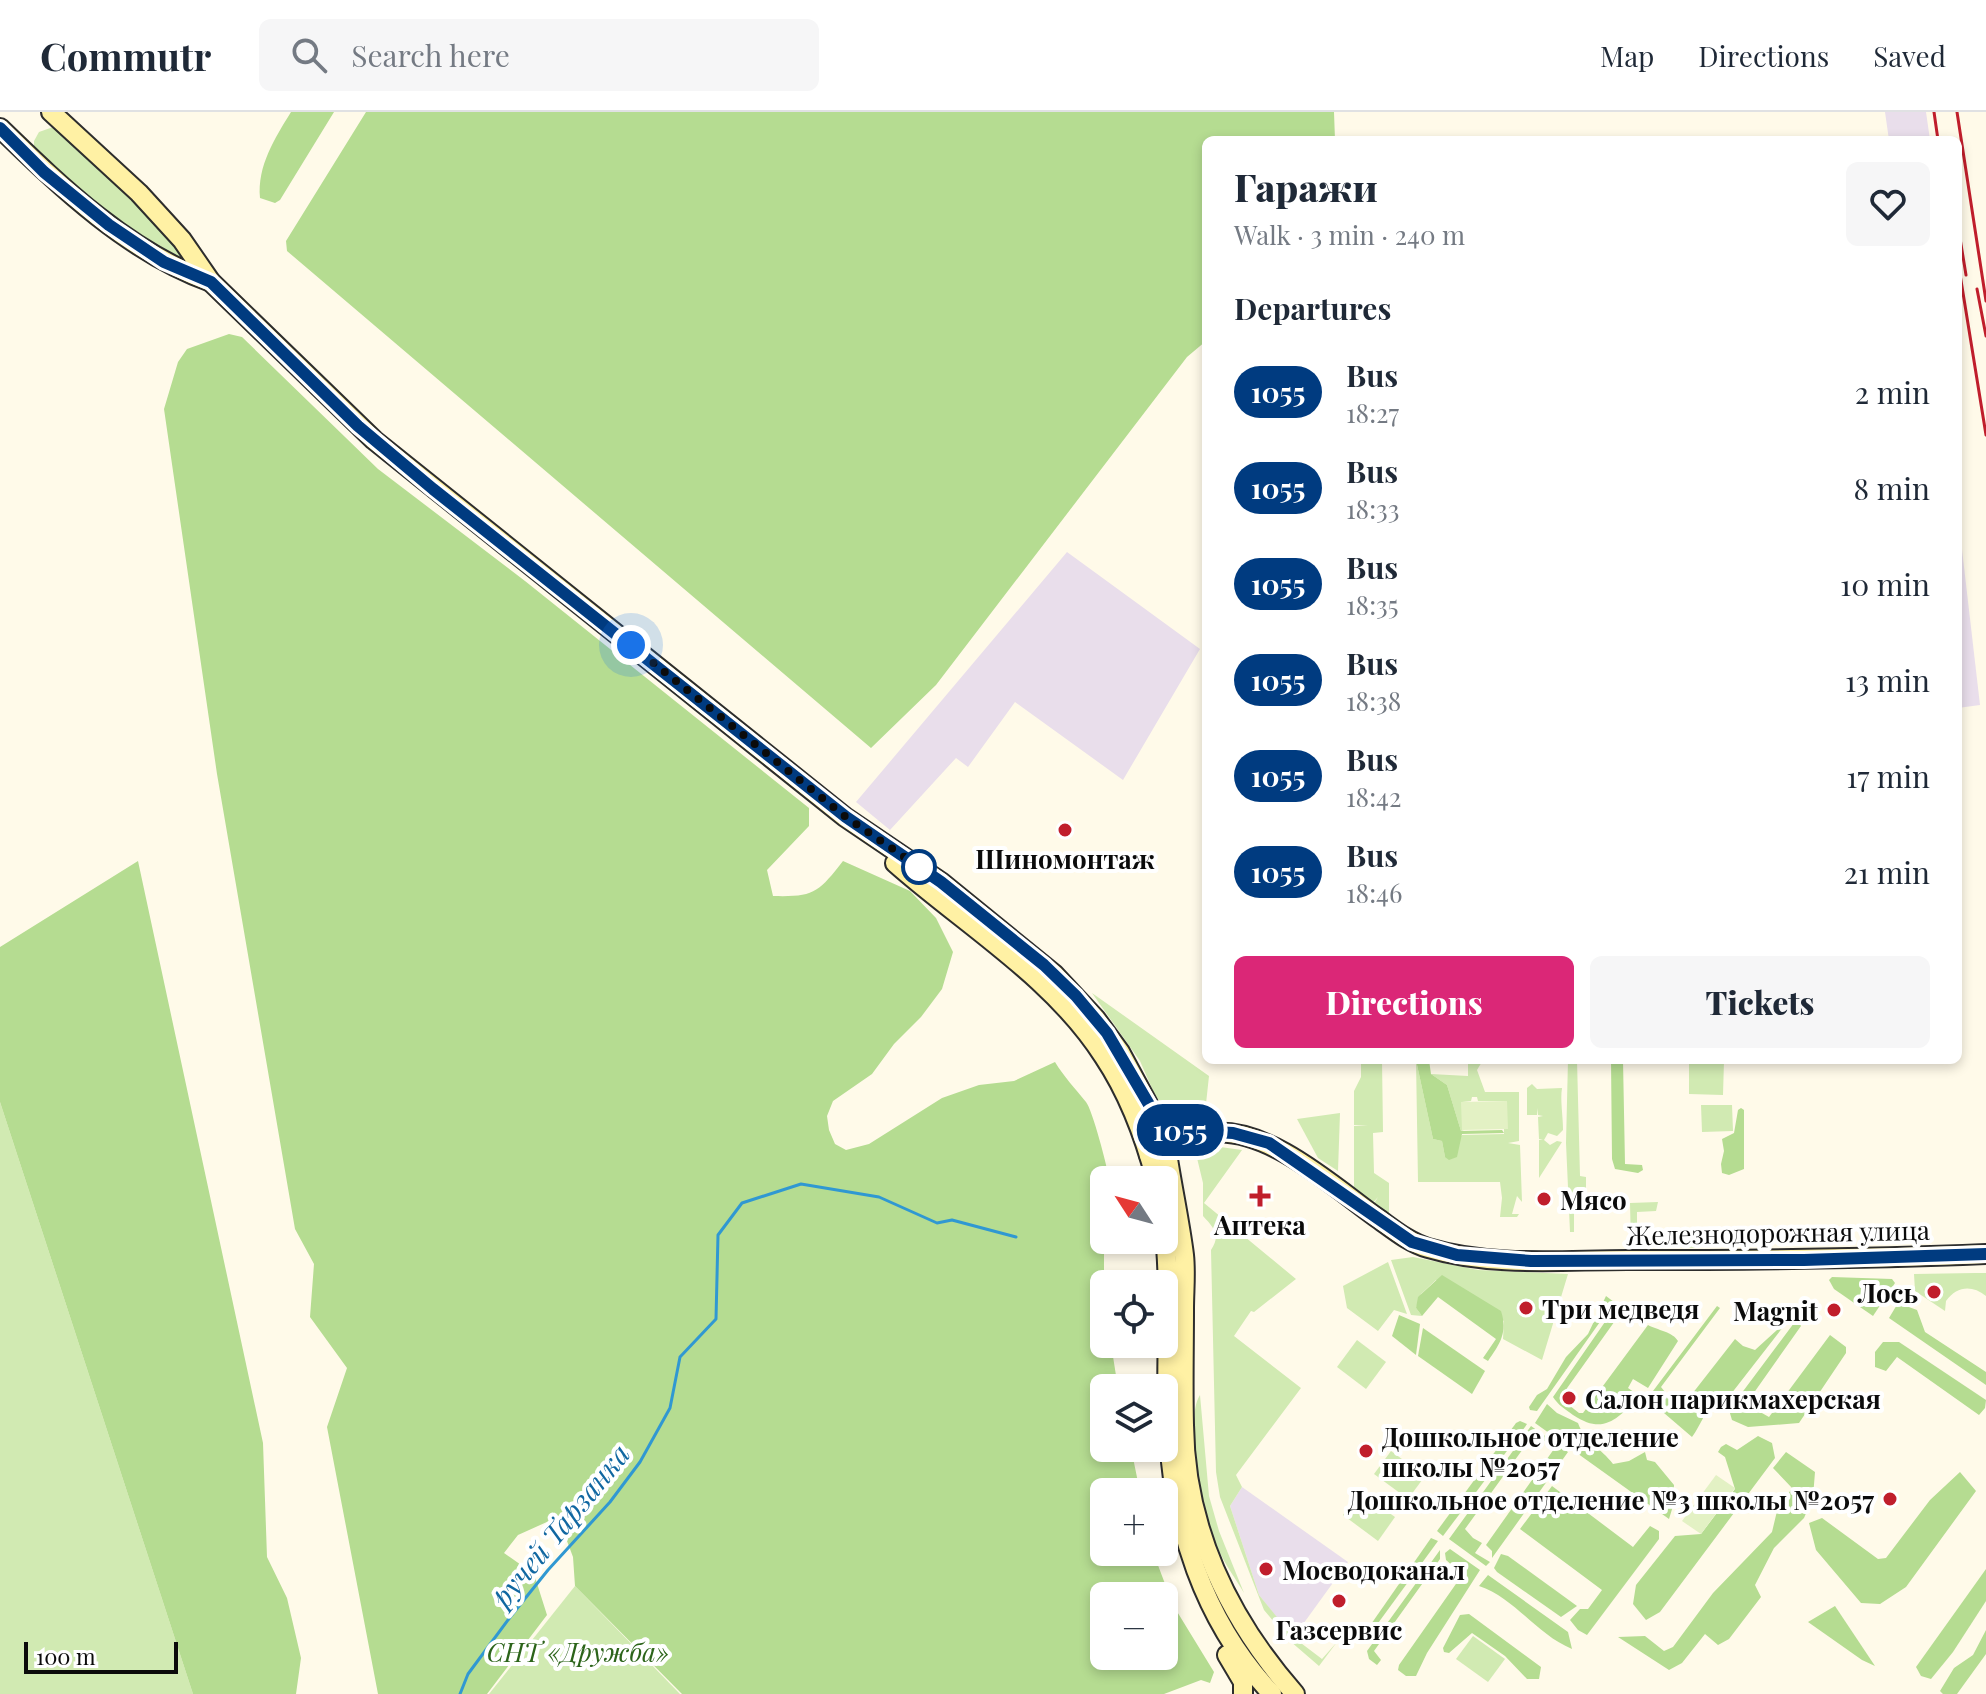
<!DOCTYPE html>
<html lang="en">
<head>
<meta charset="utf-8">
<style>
  :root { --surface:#fff; --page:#f6f6f7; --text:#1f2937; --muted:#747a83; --line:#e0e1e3; --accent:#db2777 }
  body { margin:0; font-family:"Playfair Display",serif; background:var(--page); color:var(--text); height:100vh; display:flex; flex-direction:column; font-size:30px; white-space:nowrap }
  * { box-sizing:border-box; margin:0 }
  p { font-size:26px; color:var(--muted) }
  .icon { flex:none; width:44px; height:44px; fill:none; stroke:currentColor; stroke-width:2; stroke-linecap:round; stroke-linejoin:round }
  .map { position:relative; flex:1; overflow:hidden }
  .sheet { position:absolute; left:1202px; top:24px; width:760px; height:928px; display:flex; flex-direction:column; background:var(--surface); border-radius:12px; box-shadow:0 4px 12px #0003 }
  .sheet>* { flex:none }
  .badge { padding:0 16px; border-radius:26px; font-size:28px; line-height:52px }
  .needle { width:52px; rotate:306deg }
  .controls { position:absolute; left:1090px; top:1054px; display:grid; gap:16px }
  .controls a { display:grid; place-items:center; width:88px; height:88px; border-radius:12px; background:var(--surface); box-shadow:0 4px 12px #0003; font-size:40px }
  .scale { position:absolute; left:24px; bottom:20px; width:154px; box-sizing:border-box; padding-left:8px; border:4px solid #0b0b0b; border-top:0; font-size:22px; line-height:28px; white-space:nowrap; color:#0b0b0b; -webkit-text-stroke:6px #fff; paint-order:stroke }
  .you { position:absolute; width:40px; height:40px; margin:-20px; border:6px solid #fff; border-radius:50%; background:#1a73e8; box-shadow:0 0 0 12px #1a73e833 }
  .map>.badge { position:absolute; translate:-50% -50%; box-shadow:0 0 0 4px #fff }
  h2 { padding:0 32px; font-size:30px; line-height:72px }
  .round { display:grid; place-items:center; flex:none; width:84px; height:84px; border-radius:12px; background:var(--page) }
  .summary { display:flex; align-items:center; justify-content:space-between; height:136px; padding:0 32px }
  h1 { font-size:38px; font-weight:800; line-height:60px }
  .primary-button { display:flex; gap:16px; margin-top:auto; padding:16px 32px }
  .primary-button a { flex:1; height:92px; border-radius:12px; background:var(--accent); color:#fff; font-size:32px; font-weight:800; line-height:92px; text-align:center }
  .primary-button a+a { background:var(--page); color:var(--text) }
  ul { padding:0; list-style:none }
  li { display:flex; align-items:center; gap:24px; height:96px; padding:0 32px }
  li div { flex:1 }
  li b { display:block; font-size:30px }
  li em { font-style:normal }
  li .badge { min-width:88px; font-weight:700; text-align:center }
  header { display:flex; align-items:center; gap:48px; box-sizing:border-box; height:112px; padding:0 40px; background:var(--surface); border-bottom:2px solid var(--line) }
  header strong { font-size:38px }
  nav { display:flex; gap:44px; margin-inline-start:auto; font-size:28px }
  .search { width:560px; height:72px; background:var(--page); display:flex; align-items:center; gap:20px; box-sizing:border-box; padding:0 28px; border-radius:12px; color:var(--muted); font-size:30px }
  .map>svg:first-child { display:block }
  .industrial { fill:#e9deeb }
  .green { fill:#d1eab2 }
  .forest { fill:#b5dc91; fill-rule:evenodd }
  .pitch { fill:#e3f1c4 }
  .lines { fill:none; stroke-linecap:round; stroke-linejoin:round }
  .stream { stroke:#3098d2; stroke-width:3 }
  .secondary-casing { stroke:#2d2d2d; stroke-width:22 }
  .secondary { stroke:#fff1a4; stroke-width:18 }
  .rail { stroke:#c01e2c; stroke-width:3 }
  .line-casing { stroke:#fff; stroke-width:18 }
  .line { stroke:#003b80; stroke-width:12 }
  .walk { stroke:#0b0b0b; stroke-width:8; stroke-dasharray:0 14.4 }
  .poi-dot { fill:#c01e2c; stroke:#fff; stroke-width:3 }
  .stop-dot { fill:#fff; stroke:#003b80; stroke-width:4 }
  .labels { text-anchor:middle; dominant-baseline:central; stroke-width:8; stroke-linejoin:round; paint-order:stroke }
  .poi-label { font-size:26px; font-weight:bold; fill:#0b0b0b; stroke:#fff; text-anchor:start }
  .street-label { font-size:26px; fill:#0b0b0b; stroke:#fff }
  .park-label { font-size:26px; font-style:italic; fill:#2c641a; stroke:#fff }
  .water-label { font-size:28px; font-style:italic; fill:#1067a1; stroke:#fff }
</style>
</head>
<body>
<header>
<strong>Commutr</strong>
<div class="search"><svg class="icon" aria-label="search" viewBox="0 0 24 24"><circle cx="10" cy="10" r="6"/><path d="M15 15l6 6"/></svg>Search here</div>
<nav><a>Map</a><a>Directions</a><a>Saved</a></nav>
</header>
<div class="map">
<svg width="1986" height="1582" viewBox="0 0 1986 1582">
  <rect width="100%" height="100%" fill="#fffae9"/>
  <!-- industrial -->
  <g class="industrial">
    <polygon points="1885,0 1926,0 1930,28 1889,28"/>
    <polygon points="1958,403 1980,593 1958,596"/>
    <polygon points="1067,440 1200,537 1123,668 1015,590 968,655 956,646 890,718 856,690"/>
    <polygon points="1242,1375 1348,1450 1293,1526 1259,1483 1230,1394"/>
  </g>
  <!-- green -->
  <g class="green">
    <polygon points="56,14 67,17 206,166 120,118 34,38 34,29 39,20"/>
    <polygon points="1092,881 1209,964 1205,1001 1177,1001 1164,996 1154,981 1140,949"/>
    <polygon points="1361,948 1382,948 1383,1020 1373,1021 1374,1061 1389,1071 1389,1105 1373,1093 1378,1085 1372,1092 1354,1077 1354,1014 1368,1013 1354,1013 1354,979 1361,965"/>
    <polygon points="1416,948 1433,1027 1442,1029 1445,1045 1462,1023 1504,1022 1504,1017 1507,1017 1507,989 1478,989 1477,985 1472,985 1471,989 1462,990 1462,1017 1464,1018 1461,1019 1447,973 1431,962 1468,964 1468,948 1483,948 1477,958 1485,980 1519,980 1519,1029 1508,1031 1520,1033 1522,1090 1517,1084 1512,1102 1519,1102 1517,1105 1500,1105 1502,1086 1500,1070 1418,1070"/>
    <polygon points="1568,948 1577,948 1580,1064 1586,1065 1586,1087 1574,1087 1574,1120 1570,1120 1566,1031"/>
    <polygon points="1689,948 1724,949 1723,983 1689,982"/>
    <path d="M 1532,972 L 1537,977 L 1562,976 C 1560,988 1563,1004 1563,1018 L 1557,1024 L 1548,1021 L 1544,1028 L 1550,1033 L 1557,1029 L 1562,1030 L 1539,1066 L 1539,1028 L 1543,1028 L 1539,1027 L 1538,1005 L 1543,1004 L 1538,1003 L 1537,996 L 1537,1003 L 1527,1003 L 1527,976 Z"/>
    <polygon points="0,990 193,1582 0,1582"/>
    <polygon points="1701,993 1732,993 1733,1019 1702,1020"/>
    <polygon points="1340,1001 1338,1059 1318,1046 1297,1007"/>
    <path d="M 1213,1034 L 1242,1038 L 1204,1091 L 1296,1167 L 1254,1200 L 1251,1199 L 1234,1224 L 1301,1276 L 1236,1363 L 1242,1375 L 1230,1394 L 1259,1483 L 1293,1525 L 1322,1547 L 1337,1530 L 1319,1554 L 1290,1529 L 1264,1498 L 1220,1385 L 1216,1360 L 1211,1138 C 1221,1123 1214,1116 1203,1104 L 1203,1071 L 1197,1046 Z"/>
    <polygon points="1658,1090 1656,1099 1637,1100 1637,1125 1670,1130 1699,1125 1703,1127 1702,1132 1697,1136 1631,1133 1630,1091"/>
    <polygon points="1413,1145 1478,1158 1568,1162 1542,1248 1503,1227 1504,1209 1436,1168 1421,1182 1416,1196 1422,1204 1411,1203 1391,1148"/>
    <polygon points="1388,1150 1407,1202 1394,1198 1378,1219 1347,1196 1343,1174"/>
    <path d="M 1975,1161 L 1986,1161 L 1986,1184 C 1972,1173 1957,1174 1946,1189 L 1945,1199 L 1915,1179 L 1914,1162 Z"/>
    <polygon points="1357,1228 1386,1250 1366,1277 1337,1255"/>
    <path d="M 1200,1283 L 1209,1384 L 1219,1419 L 1244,1481 C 1236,1467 1226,1454 1219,1439 C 1205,1411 1183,1308 1200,1283 Z"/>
    <polygon points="1391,1339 1425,1364 1408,1387 1374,1362"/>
    <polygon points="1360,1380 1395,1405 1378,1429 1343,1403"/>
    <polygon points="575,1474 680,1582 489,1582"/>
    <polygon points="1473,1524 1505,1547 1488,1570 1456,1547"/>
  </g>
  <!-- forest -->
  <g class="forest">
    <path d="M 291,0 L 334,0 L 280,88 L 275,91 L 260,86 C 257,54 275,26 291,0 Z"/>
    <polygon points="366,0 1334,0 1335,28 1206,28 1206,229 1187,245 936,573 871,636 287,139 286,129"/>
    <path d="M 229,222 L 242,225 L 378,357 L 525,469 L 809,696 L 809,714 L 767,758 L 773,784 C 814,785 818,781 843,749 L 910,779 L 936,806 L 953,840 L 942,877 L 921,905 L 894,932 L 872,962 L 833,989 L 827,1004 L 829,1018 L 835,1032 L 846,1038 L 869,1032 L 942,986 L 979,973 L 1014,969 L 1055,950 C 1064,965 1075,976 1086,990 C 1092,997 1108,1056 1109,1068 L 1104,1068 L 1104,1232 L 1111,1232 L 1118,1276 L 1104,1276 L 1104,1336 L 1131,1336 L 1140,1380 L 1104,1380 L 1104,1440 L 1153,1440 L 1173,1493 L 1214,1560 L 1210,1571 L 1201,1568 L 1164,1582 L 682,1582 L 575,1474 L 573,1445 L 558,1405 L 518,1423 L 504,1441 L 534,1462 L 547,1503 L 487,1582 L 378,1582 L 327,1315 L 347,1256 L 310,1205 L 314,1152 L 295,1117 L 217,662 L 164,297 L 178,250 L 187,237 ZM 1104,1484 L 1164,1484 L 1164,1544 L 1104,1544 Z"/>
    <polygon points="138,749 263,1331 267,1445 287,1486 301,1546 296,1582 193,1582 0,990 0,835"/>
    <polygon points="1416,948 1429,948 1431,962 1447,973 1461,1019 1502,1018 1504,1021 1462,1022 1457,1045 1449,1048 1445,1045 1442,1029 1433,1027"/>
    <polygon points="1611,948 1623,948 1625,1052 1642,1053 1643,1058 1638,1061 1615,1057 1612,1047"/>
    <polygon points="1741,996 1744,998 1744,1057 1729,1063 1722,1061 1721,1052 1724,1039 1722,1027 1734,1021 1738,998"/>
    <path d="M 1442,1163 L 1501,1199 C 1508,1220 1500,1232 1488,1249 L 1483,1246 L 1496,1227 L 1438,1185 L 1422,1204 L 1416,1196 L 1418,1185 Z"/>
    <polygon points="1832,1165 1892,1167 1895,1171 1873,1204 1834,1177 1829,1168"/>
    <polygon points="1606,1184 1614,1190 1537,1299 1530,1298 1529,1295 1537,1283 1547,1277 1566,1245 1588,1222"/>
    <polygon points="1898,1191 1917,1198 1925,1220 1986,1260 1986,1273 1889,1206"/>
    <path d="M 1616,1194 L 1622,1199 L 1560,1286 L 1579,1301 L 1583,1301 L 1648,1213 C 1657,1218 1673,1220 1678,1229 L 1648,1276 L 1633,1267 L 1628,1276 L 1641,1285 C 1616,1306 1605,1324 1573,1303 C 1565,1297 1558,1293 1553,1285 Z"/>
    <path d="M 1717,1194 L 1720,1196 L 1661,1275 L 1669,1285 L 1685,1291 L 1735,1227 L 1743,1234 L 1755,1238 L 1790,1206 L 1724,1291 L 1715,1289 C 1704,1300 1701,1313 1692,1325 L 1657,1295 L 1653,1279 Z"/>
    <polygon points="1399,1203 1420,1212 1416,1243 1392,1224"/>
    <polygon points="1797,1207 1801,1214 1746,1292 1769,1305 1830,1223 1846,1235 1846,1241 1799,1311 1748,1315 1732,1308 1729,1298"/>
    <polygon points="1423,1216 1485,1259 1472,1282 1418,1244"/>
    <polygon points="1883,1230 1899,1230 1986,1288 1985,1296 1979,1303 1897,1245 1886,1259 1875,1255 1875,1240"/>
    <path d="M 1547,1292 L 1557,1301 L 1578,1311 C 1584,1329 1601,1336 1613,1352 L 1629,1349 L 1645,1340 L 1647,1348 L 1655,1350 L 1674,1373 L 1673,1394 L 1669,1407 L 1535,1311 Z"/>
    <polygon points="1520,1309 1527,1312 1525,1315 1443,1424 1437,1419 1516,1311"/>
    <polygon points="1531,1314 1568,1340 1492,1446 1492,1439 1486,1433 1554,1337 1539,1324 1533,1323 1465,1417 1473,1426 1482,1431 1475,1441 1490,1450 1486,1454 1449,1427"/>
    <polygon points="1758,1324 1772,1331 1775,1346 1660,1500 1646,1508 1633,1492 1636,1473 1675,1424 1701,1422 1735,1377 1725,1345 1718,1340 1721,1335 1726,1332 1737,1338"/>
    <polygon points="1786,1340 1815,1360 1813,1385 1804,1406 1774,1436 1755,1473 1761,1485 1729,1527 1718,1533 1705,1522 1682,1551 1669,1558 1618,1525 1645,1524 1664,1539 1673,1535 1713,1481 1772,1420 1777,1399 1792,1376 1773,1356"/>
    <polygon points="1960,1360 1976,1379 1906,1475 1880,1492 1861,1491 1816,1438 1809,1411 1822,1406 1878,1447 1886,1446 1930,1388"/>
    <polygon points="1552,1374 1633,1435 1650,1414 1659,1419 1659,1427 1587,1523 1578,1518 1570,1508 1580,1497 1588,1497 1602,1478 1520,1417"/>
    <polygon points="1431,1426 1438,1429 1365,1529 1360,1528"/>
    <polygon points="1450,1437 1480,1458 1427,1541 1416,1564 1406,1564 1398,1558 1399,1553 1458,1469 1461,1461 1446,1448 1445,1441"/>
    <polygon points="1440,1438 1440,1447 1374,1539 1381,1548 1377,1553 1369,1547 1367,1539"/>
    <polygon points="1501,1442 1508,1444 1577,1494 1561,1505 1497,1460 1494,1456"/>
    <polygon points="1986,1457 1986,1489 1953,1540 1931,1567 1921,1564 1916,1555"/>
    <path d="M 1488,1463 L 1568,1520 L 1572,1537 C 1537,1523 1515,1486 1479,1474 Z"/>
    <polygon points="1835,1494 1875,1554 1862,1548 1808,1510"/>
    <polygon points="1469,1502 1541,1555 1539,1567 1527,1567 1505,1544 1472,1521 1449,1541 1444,1540 1443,1536 1460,1503"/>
    <polygon points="1986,1518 1986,1542 1957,1582 1943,1582 1940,1579 1954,1556 1973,1543"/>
  </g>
  <!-- pitch -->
  <g class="pitch">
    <polygon points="1507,989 1508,1017 1462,1018 1461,990"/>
    <polygon points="1716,1363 1735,1376 1701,1422 1682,1409"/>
  </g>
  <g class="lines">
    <!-- stream -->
    <polyline class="stream" points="460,1582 468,1562 511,1504 548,1458 610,1390 640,1350 670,1296 680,1245 716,1207 718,1123 742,1091 801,1072 879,1085 937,1111 952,1108 1016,1125"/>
    <!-- secondary casing -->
    <g class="secondary-casing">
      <g id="secondary">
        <path d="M 51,0 L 139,81 L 182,128 L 211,170 L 374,328 L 845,705 L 941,770 L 1054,862 L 1096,907 L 1120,940 L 1148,992 L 1166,1035 L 1168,1047 C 1173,1079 1180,1111 1184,1143 C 1186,1161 1184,1179 1184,1197 C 1184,1236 1183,1274 1184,1313 C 1185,1415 1228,1506 1295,1582"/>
        <path d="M 0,16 C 62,76 128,140 211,170"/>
        <path d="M 895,751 C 965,813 1053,865 1104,945 C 1128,981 1145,1026 1156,1068"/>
        <path d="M 1149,1043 C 1169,1033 1190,1024 1212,1021 C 1268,1015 1333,1074 1376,1105 C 1393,1117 1408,1130 1428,1136 C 1492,1155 1561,1148 1627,1148 C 1747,1148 1866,1147 1986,1142"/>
        <path d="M 1164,1114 C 1172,1181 1165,1248 1168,1315 C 1173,1413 1203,1509 1272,1582"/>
        <polyline points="1227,1543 1243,1570 1243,1582"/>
      </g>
    </g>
    <!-- secondary -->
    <use href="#secondary" class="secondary"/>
    <!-- rail -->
    <g class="rail">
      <polyline points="1934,0 1938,28"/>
      <polyline points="1957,0 1986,189"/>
      <polyline points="1958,114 1966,163"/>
      <polyline points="1958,150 1986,323"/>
      <polyline points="1977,177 1986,224"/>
    </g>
  </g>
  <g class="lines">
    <!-- line casing -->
    <g class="line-casing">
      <polyline id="line" points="0,16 44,60 109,113 164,150 211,170 358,314 433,377 846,705 941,770 1044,853 1076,884 1107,921 1161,1013 1180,1018 1233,1021 1269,1031 1412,1130 1457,1143 1531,1149 1804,1148 1986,1142"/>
    </g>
    <!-- line -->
    <use href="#line" class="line"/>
    <!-- walk -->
    <polyline class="walk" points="631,533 846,705 919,755"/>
  </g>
  <!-- markers -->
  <g class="poi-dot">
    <circle cx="1065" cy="718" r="8"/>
    <path d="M1256 1072h8v8h8v8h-8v8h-8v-8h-8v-8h8z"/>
    <circle cx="1544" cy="1087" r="8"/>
    <circle cx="1934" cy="1180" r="8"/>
    <circle cx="1526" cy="1196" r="8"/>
    <circle cx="1834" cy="1198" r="8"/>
    <circle cx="1569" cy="1286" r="8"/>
    <circle cx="1366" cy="1339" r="8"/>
    <circle cx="1890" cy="1387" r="8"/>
    <circle cx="1266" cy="1457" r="8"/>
    <circle cx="1339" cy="1489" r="8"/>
  </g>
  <circle class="stop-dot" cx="919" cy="755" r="16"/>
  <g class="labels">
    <!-- poi labels -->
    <g class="poi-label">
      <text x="1065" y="746" text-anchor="middle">Шиномонтаж</text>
      <text x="1560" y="1087">Мясо</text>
      <text x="1260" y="1112" text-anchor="middle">Аптека</text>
      <text x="1918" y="1180" text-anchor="end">Лось</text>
      <text x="1542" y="1196">Три медведя</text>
      <text x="1818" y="1198" text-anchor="end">Magnit</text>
      <text x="1585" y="1286">Салон парикмахерская</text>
      <text x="1382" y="1324">Дошкольное отделение<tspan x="1382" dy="30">школы №2057</tspan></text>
      <text x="1874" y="1387" text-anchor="end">Дошкольное отделение №3 школы №2057</text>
      <text x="1282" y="1457">Мосводоканал</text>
      <text x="1339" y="1517" text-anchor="middle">Газсервис</text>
    </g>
    <!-- street labels -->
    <g class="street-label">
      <text transform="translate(1778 1120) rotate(-1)">Железнодорожная улица</text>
    </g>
    <!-- park labels -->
    <g class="park-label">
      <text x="578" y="1539">СНТ «Дружба»</text>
    </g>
    <!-- water labels -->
    <g class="water-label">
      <text transform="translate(560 1413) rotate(-51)">ручей Тарзанка</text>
    </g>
  </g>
</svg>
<div class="controls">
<a><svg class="needle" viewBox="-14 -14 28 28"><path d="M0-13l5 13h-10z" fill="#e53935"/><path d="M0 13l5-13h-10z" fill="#747a83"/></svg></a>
<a><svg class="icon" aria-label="locate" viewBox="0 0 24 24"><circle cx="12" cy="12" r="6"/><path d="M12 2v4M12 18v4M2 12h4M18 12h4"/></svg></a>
<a><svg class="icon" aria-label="layers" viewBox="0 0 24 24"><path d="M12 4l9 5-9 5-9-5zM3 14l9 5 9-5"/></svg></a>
<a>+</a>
<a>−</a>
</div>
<div class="scale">100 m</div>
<div class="you" style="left:631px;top:533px"></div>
<b class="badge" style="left:1180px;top:1018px;background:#003b80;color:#fff">1055</b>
<section class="sheet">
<div class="summary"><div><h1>Гаражи</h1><p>Walk · 3 min · 240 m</p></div><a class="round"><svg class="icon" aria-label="heart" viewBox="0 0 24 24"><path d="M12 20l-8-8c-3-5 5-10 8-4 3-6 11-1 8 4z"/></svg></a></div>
<h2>Departures</h2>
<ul>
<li><span class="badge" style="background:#003b80;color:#fff">1055</span><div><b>Bus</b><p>18:27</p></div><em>2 min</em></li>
<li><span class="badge" style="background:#003b80;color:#fff">1055</span><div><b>Bus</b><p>18:33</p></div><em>8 min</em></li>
<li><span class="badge" style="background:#003b80;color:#fff">1055</span><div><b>Bus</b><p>18:35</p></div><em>10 min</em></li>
<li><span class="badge" style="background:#003b80;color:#fff">1055</span><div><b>Bus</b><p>18:38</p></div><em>13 min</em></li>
<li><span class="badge" style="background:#003b80;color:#fff">1055</span><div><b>Bus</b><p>18:42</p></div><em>17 min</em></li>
<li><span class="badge" style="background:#003b80;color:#fff">1055</span><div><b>Bus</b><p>18:46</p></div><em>21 min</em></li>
</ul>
<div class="primary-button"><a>Directions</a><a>Tickets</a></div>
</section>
</div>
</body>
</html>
